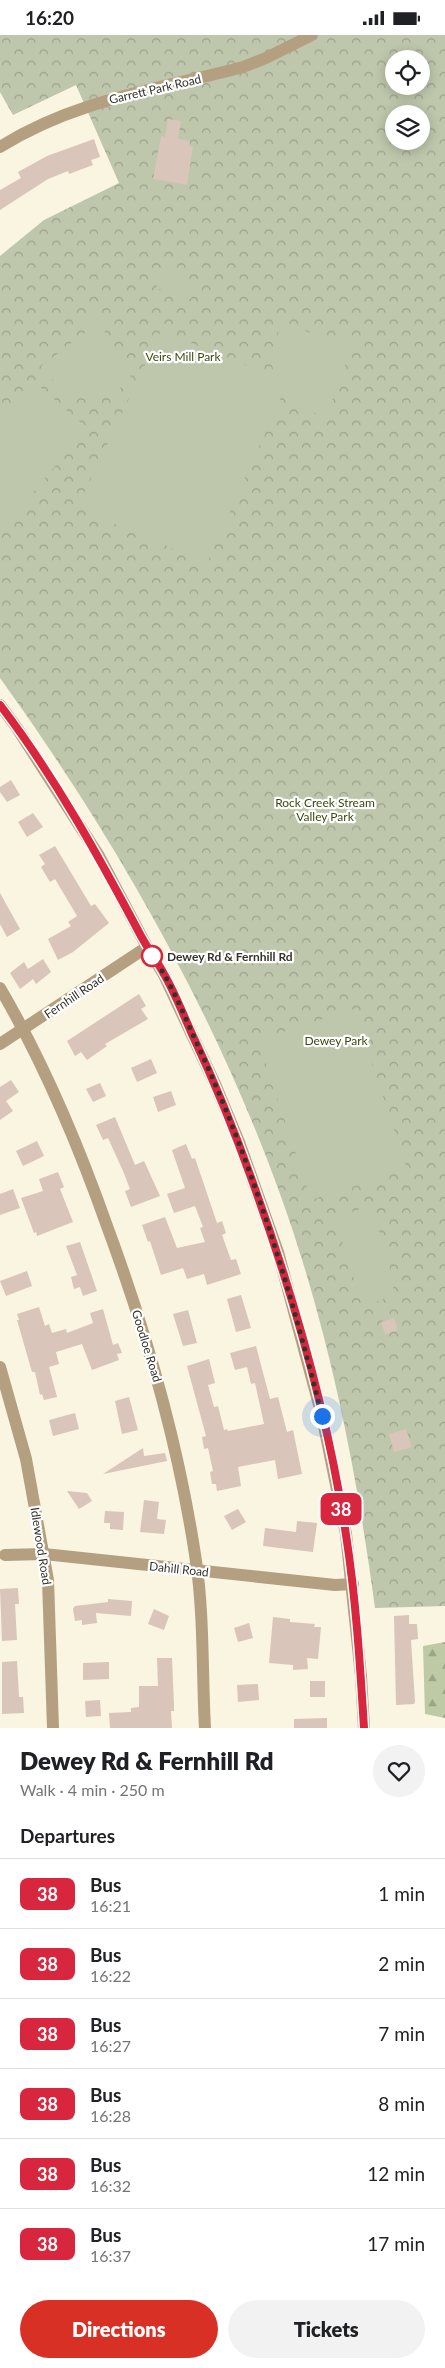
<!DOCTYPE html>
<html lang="en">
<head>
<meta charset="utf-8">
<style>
  :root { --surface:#fff; --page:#f2f2f2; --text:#202124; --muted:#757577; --line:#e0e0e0; --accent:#d93025 }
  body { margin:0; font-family:Lato,sans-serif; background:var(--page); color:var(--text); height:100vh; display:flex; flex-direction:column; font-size:19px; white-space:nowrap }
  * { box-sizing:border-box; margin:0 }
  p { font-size:16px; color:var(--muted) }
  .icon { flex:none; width:28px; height:28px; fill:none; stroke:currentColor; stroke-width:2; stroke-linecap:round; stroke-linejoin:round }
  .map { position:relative; height:1693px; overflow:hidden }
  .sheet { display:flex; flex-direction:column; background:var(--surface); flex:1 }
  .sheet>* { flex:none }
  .badge { padding:0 10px; border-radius:8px; font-size:18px; line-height:32px }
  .tools { position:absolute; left:385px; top:15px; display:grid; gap:10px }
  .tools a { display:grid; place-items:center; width:45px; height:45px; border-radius:50%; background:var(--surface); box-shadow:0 2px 12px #0003; font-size:25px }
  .you { position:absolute; width:25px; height:25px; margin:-12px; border:4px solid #fff; border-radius:50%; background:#1a73e8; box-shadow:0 0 0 8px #1a73e833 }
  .map>.badge { position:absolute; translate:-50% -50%; box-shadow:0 0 0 2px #fff }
  h2 { padding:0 20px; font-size:19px; line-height:45px }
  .round { display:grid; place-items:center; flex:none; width:52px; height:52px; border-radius:26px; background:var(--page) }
  .summary { display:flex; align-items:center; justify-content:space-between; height:85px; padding:0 20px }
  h1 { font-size:24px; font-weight:800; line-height:38px }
  .cta { display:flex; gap:10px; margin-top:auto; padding:10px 20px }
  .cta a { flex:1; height:58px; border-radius:30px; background:var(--accent); color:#fff; font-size:20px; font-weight:800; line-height:58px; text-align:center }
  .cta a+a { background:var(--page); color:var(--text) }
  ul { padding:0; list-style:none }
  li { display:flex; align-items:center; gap:15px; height:70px; padding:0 20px; border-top:1px solid var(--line) }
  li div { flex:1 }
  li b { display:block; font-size:19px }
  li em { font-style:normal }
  li .badge { min-width:55px; font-weight:700; text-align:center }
  .status { display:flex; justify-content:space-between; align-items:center; height:35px; padding:0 25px; background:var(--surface); direction:ltr }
  .status svg { height:14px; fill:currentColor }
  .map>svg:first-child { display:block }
  .forest { fill:url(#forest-firs) }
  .park { fill:url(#park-crowns); fill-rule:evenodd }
  .garden { fill:#bec6ac }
  .building { fill:#d9c5ba }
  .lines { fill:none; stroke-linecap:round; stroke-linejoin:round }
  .minor { stroke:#b4a080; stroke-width:12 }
  .line-casing { stroke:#fff; stroke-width:11 }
  .line { stroke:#d7263d; stroke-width:8 }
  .walk { stroke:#34322a; stroke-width:5; stroke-dasharray:0 9 }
  .stop-dot { fill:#fff; stroke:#d7263d; stroke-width:2.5 }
  .labels { text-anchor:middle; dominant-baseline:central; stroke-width:4.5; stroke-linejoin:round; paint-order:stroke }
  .street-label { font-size:12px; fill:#34322a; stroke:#fff }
  .park-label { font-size:12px; fill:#3b490e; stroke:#fff }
  .stop-label { font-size:12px; font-weight:bold; fill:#34322a; stroke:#fff; text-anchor:start }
</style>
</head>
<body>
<div class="status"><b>16:20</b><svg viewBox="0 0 49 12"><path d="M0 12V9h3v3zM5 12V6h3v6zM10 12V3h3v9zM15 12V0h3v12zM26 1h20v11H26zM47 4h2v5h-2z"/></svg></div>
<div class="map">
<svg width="445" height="1693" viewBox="0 0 445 1693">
  <defs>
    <pattern id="forest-firs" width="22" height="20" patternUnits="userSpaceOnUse" patternTransform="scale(1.25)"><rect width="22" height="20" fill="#becaa5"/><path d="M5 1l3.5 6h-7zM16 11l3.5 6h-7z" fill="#9ba587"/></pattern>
    <pattern id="park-crowns" width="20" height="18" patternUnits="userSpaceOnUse" patternTransform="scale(1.25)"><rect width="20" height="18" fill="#bec6ac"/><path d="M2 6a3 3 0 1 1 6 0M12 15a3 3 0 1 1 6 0" fill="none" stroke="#9ba18c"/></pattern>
  </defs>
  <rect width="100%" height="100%" fill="#f9f5e0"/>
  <!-- forest -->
  <polygon class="forest" points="445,1607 445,1683 425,1679 423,1611"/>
  <!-- park -->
  <path class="park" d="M 0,0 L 445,0 L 445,1571 L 375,1573 C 356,1431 328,1291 279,1156 C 213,974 113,800 0,643 L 0,221 L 44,185 L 119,148 L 76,50 L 13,80 L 0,57 ZM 394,24 L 421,24 L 421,51 L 394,51 ZM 394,79 L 421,79 L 421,106 L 394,106 Z"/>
  <!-- garden -->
  <g class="garden">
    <polygon points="163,235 196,246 191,264 156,253"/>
    <polygon points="93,281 100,282 107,291 103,301 131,342 114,360 92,366 65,359 41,331 85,298 86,285"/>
    <polygon points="281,287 338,308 344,303 356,305 357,316 348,323 326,382 291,369 283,358 207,528 77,473 161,296 275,342 271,326"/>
    <polygon points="32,345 87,393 6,490 0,485 0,382"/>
    <polygon points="354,974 407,1134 311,1165 258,1005"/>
    <path d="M 360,1174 L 371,1177 L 375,1182 L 394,1248 C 394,1263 370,1274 360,1263 L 336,1187 L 343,1180 Z"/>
  </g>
  <!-- building -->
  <g class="building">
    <polygon points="168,84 181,86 178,104 190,106 189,111 193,112 187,150 153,144 161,101 165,102"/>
    <polygon points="94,104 100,122 91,125 93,130 69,139 68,136 48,144 0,175 0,155 21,143 18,137 47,121"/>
    <polygon points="11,745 20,760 7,767 0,757 0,752"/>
    <polygon points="33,778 43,792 27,802 18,787"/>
    <polygon points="55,811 91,871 95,869 109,888 73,917 58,925 48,904 71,891 68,887 77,881 55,844 50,847 41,832 45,829 39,820"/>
    <polygon points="0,858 20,894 7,902 0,889"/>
    <polygon points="43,924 51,937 36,949 33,944 20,954 10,938 24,927 28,934"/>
    <polygon points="139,959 146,971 141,974 148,984 105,1009 107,1011 87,1025 81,1017 75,1021 67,1006"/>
    <polygon points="151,1024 157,1038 137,1047 131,1033"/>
    <polygon points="11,1045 19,1057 6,1066 13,1076 0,1085 0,1052"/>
    <polygon points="100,1048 106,1061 93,1067 86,1054"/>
    <polygon points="171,1056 176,1070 158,1077 153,1062"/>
    <polygon points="115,1082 135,1130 144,1126 160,1161 131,1172 125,1156 130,1154 123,1136 108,1103 103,1105 96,1090"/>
    <polygon points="37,1106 44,1121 23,1131 16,1116"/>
    <polygon points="186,1109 192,1124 195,1123 217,1188 222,1186 226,1198 222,1200 231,1225 236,1224 241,1239 207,1250 204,1239 187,1244 183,1233 161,1240 150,1206 148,1207 142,1190 165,1182 177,1213 205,1207 200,1193 203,1192 195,1171 174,1178 167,1159 185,1153 172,1115"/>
    <polygon points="58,1137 64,1152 60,1154 73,1187 37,1201 36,1197 34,1198 21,1163 43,1156 39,1144"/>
    <polygon points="13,1154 20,1173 0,1180 0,1159"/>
    <polygon points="80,1207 97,1256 83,1261 80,1252 74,1254 71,1242 77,1240 66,1211"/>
    <polygon points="27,1236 32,1251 6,1261 0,1246"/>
    <polygon points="241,1260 251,1293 236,1297 227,1264"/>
    <polygon points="39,1272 45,1291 49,1289 52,1298 66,1294 67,1298 93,1288 90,1278 103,1274 113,1310 118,1308 122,1318 117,1319 119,1325 92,1335 82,1309 56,1317 59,1329 49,1332 57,1362 44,1365 42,1359 40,1360 35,1337 32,1337 17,1285 19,1285 17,1279"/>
    <polygon points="188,1275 197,1308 183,1311 173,1279"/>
    <polygon points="394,1283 398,1295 385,1299 381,1287"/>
    <polygon points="256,1311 270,1364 278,1362 287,1397 293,1395 302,1439 278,1444 275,1425 238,1432 241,1451 217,1456 216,1449 212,1449 210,1437 213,1436 208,1413 204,1414 202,1402 206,1401 187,1331 209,1324 215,1348 208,1350 214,1372 218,1371 224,1395 227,1394 228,1396 264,1389 255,1348 251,1349 247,1332 235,1335 230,1318"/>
    <polygon points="129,1362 138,1395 122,1399 115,1366"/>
    <polygon points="75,1378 79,1394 53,1401 49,1385"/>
    <polygon points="406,1394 412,1412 394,1417 389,1399"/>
    <polygon points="143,1413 144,1421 165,1418 167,1426 103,1439"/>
    <polygon points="67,1456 87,1458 92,1466 79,1474"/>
    <polygon points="144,1465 159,1467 157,1484 166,1485 164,1499 140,1497"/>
    <polygon points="238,1474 246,1487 232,1495 224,1481"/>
    <polygon points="105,1476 124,1477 123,1495 110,1494 110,1488 104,1488"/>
    <polygon points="297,1486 317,1488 313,1517 263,1511 265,1493 296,1497"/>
    <polygon points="18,1553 19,1569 15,1569 17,1605 2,1606 0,1554"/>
    <polygon points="108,1564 132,1566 131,1581 96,1578 97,1588 82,1590 82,1585 75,1586 73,1574 75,1571 108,1567"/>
    <polygon points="154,1574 169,1581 164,1595 148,1589"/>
    <polygon points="409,1580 409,1589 417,1589 418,1604 411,1605 415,1667 414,1669 396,1670 394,1581"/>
    <polygon points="273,1582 290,1584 290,1587 315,1589 314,1592 321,1592 318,1624 307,1623 308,1634 293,1635 293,1630 269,1628"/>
    <polygon points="249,1588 253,1603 238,1607 234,1593"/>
    <polygon points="157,1623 172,1623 174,1670 174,1676 171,1676 172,1693 110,1693 109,1678 131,1677 131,1673 139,1672 139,1651 158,1651"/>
    <polygon points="17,1626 19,1662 23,1662 24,1678 2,1679 2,1627"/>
    <polygon points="109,1627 109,1644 83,1645 83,1628"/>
    <rect x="310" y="1646" width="15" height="16"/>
    <polygon points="258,1649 259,1665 238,1667 237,1650"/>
    <polygon points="100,1665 101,1681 86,1682 85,1666"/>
    <polygon points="327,1683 327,1693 294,1693 294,1684"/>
  </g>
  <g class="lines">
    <!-- minor -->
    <g class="minor">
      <path d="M 0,112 C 77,64 157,55 243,32 L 266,23 L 312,0"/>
      <polyline points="0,670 17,693 99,821 147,912 164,940 215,1049 239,1107 278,1217 322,1381 346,1499 361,1641 364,1693"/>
      <path d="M 0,953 C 44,1028 78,1109 107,1191 C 147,1299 179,1411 196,1526 C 204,1580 202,1638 205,1693"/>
      <polyline points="0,1009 147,912"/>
      <polyline points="0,1332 26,1424 48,1545 53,1693"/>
      <polyline points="5,1520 44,1519 335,1550 353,1549"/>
    </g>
  </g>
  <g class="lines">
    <!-- line casing -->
    <g class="line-casing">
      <path id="line" d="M 0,670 C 55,742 99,822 141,901 C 148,914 157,926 164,939 C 175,958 183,979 192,999 C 215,1048 235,1097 253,1148 C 294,1262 328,1380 346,1500 C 356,1564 360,1629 364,1693"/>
    </g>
    <!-- line -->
    <use href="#line" class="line"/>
    <!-- walk -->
    <path class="walk" d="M 152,921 C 173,949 185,984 200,1015 C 254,1133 291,1256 322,1381"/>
  </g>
  <!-- markers -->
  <circle class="stop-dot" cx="152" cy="921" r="10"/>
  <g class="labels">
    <!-- street labels -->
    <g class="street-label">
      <text transform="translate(155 54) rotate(-13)">Garrett Park Road</text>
      <text transform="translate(74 961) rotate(-34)">Fernhill Road</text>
      <text transform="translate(147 1311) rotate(73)">Goodloe Road</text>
      <text transform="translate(41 1511) rotate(81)">Idlewood Road</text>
      <text transform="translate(179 1534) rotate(6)">Dahill Road</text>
    </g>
    <!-- park labels -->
    <g class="park-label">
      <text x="183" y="321">Veirs Mill Park</text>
      <text x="325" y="767">Rock Creek Stream<tspan x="325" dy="14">Valley Park</tspan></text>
      <text x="336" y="1005">Dewey Park</text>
    </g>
    <!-- stop labels -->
    <g class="stop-label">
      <text x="167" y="921">Dewey Rd &amp; Fernhill Rd</text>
    </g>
  </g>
</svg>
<div class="tools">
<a><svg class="icon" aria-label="locate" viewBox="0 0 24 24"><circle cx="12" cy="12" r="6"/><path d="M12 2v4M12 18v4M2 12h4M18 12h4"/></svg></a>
<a><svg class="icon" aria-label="layers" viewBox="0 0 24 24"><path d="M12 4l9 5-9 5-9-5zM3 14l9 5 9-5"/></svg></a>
</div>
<div class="you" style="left:322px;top:1381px"></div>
<b class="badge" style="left:341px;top:1474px;background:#d7263d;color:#fff">38</b>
</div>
<section class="sheet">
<div class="summary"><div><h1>Dewey Rd &amp; Fernhill Rd</h1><p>Walk · 4 min · 250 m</p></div><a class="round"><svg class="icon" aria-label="heart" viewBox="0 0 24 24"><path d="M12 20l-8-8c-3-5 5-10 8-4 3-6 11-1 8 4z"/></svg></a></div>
<h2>Departures</h2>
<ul>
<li><span class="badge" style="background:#d7263d;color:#fff">38</span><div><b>Bus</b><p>16:21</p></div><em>1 min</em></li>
<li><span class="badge" style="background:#d7263d;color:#fff">38</span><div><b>Bus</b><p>16:22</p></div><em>2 min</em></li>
<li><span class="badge" style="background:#d7263d;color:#fff">38</span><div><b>Bus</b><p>16:27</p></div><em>7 min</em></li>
<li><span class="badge" style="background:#d7263d;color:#fff">38</span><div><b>Bus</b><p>16:28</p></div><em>8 min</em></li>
<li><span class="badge" style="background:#d7263d;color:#fff">38</span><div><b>Bus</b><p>16:32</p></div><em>12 min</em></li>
<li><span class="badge" style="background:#d7263d;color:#fff">38</span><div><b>Bus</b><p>16:37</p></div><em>17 min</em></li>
</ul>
<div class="cta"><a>Directions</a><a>Tickets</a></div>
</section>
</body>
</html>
